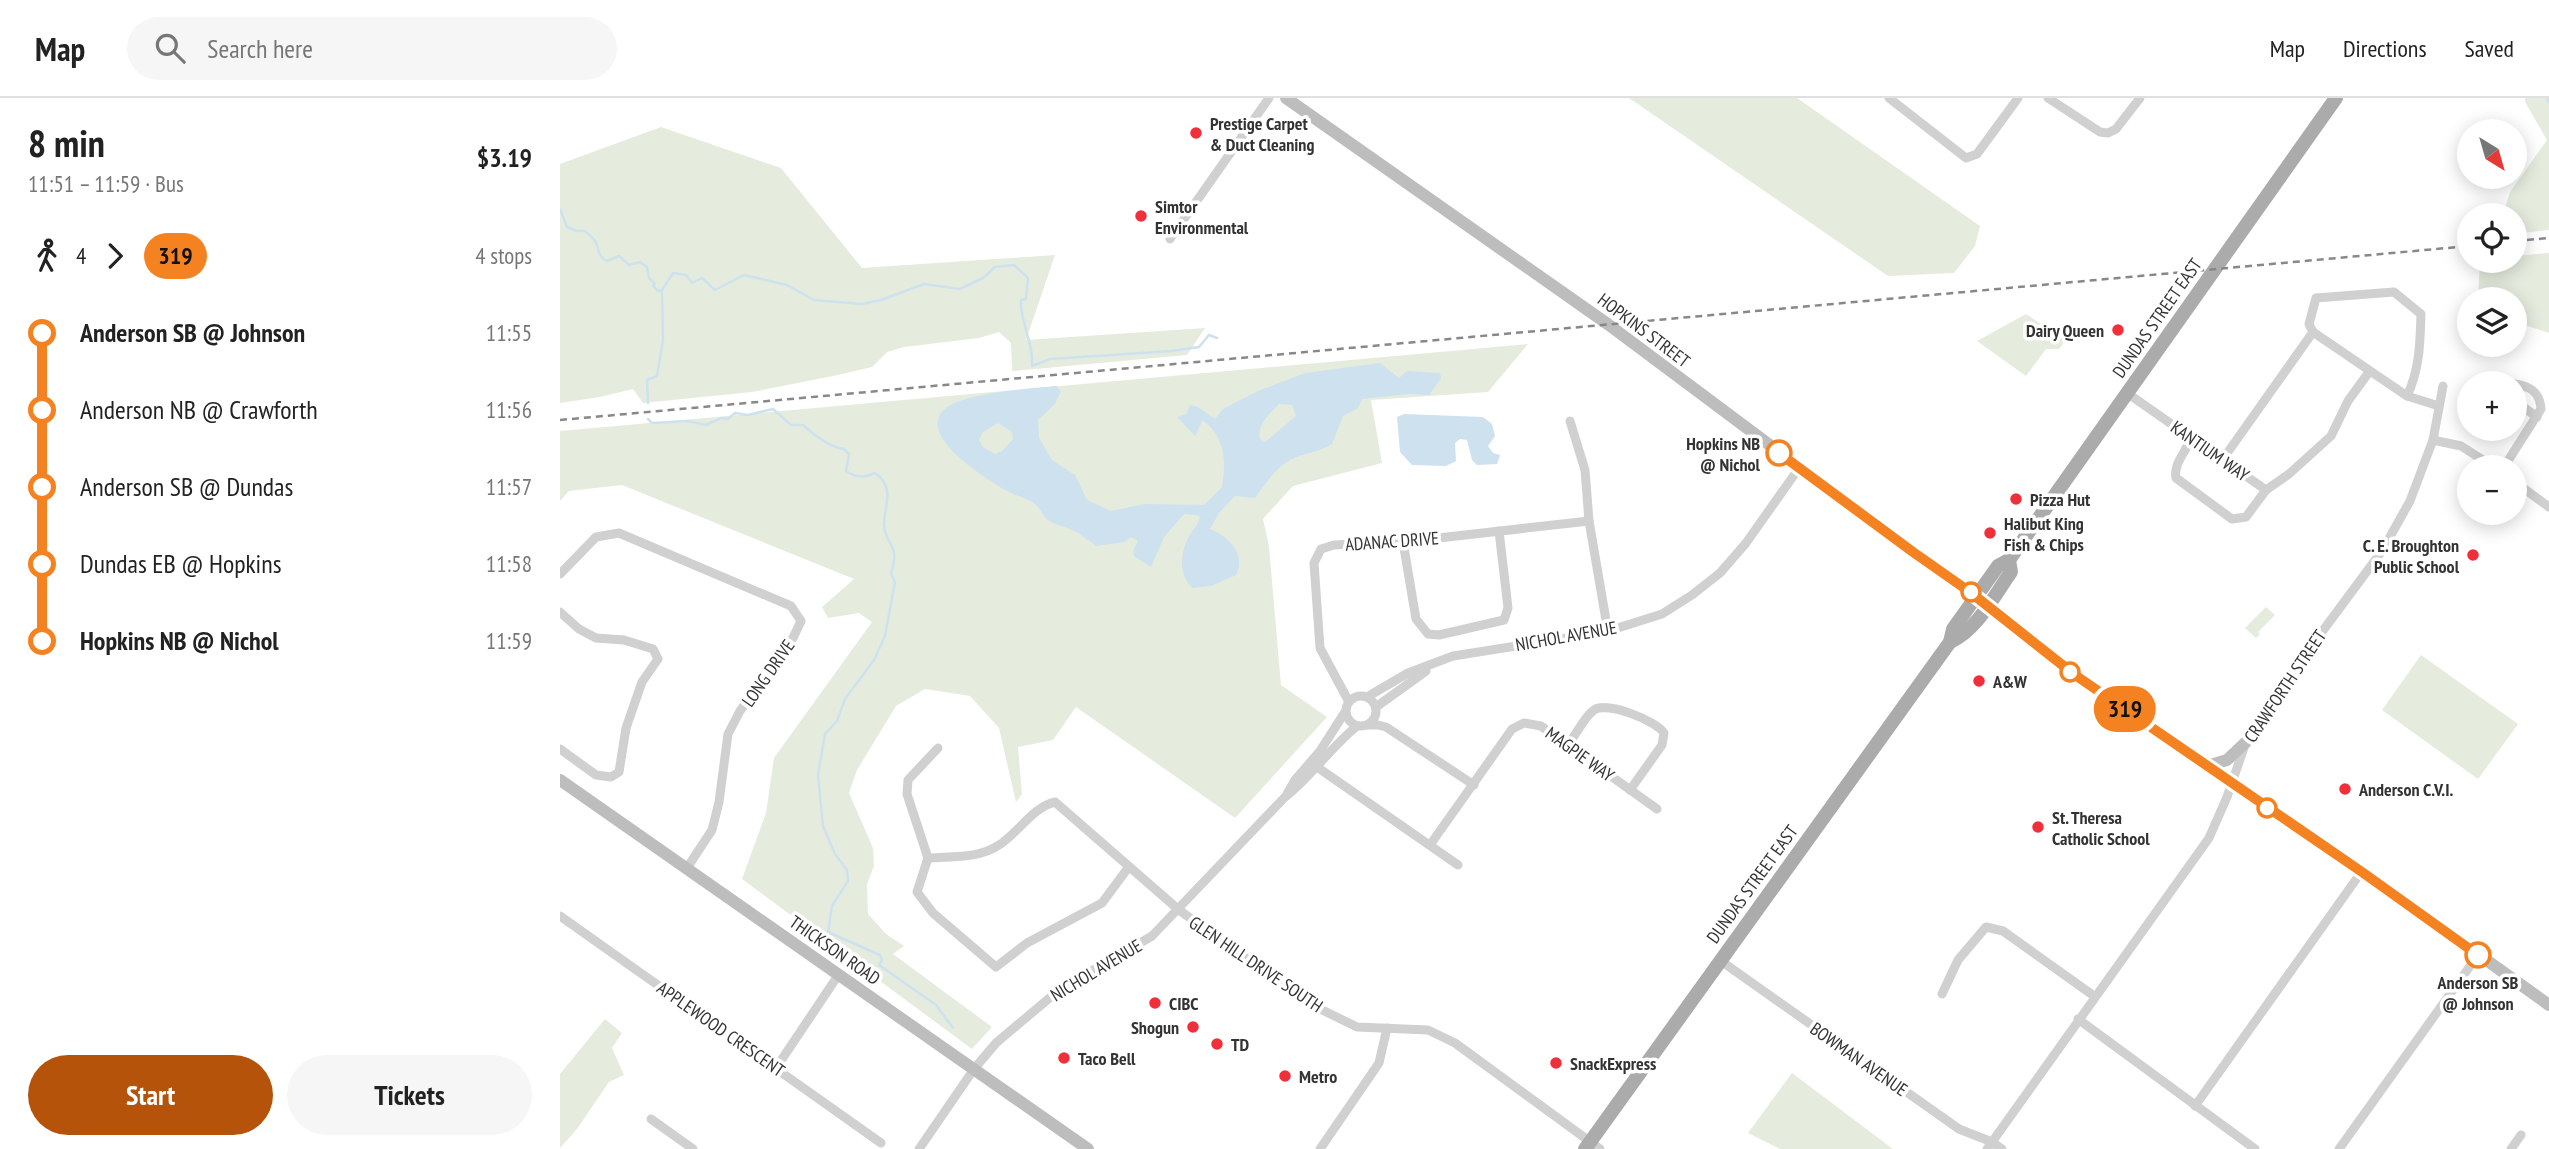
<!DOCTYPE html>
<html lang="en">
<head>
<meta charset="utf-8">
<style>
  :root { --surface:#fff; --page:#f6f6f6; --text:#222; --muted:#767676; --line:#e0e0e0; --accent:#b45309 }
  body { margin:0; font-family:"PT Sans Narrow",sans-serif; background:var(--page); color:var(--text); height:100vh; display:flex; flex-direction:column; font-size:26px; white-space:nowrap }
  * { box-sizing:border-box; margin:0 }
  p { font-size:23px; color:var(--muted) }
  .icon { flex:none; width:38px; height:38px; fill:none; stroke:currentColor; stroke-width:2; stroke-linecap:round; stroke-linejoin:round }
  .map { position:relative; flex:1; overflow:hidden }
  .sheet { display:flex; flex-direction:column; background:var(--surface); width:560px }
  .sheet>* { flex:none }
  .badge { padding:0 14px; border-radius:23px; font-size:24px; line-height:46px }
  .needle { width:46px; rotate:143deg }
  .fabs { position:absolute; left:1897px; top:21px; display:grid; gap:14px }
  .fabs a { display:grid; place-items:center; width:70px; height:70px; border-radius:50%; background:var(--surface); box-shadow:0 4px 18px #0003; font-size:35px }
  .map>.badge { position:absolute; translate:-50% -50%; box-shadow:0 0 0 4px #fff }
  .legs { display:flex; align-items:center; gap:10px; height:77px; padding:0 28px; font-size:23px }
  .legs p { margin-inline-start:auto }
  .overview { display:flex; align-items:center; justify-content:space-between; height:119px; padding:0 28px }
  h1 { font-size:38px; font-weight:700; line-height:52px }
  .cta { display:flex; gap:14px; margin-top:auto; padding:14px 28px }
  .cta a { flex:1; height:80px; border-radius:42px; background:var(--accent); color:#fff; font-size:28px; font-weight:700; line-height:80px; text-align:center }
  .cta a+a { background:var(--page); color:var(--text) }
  ul { padding:0 28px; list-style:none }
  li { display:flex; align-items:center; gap:24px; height:77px; font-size:26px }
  li i { display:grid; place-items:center; width:10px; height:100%; margin:0 9px; background:currentColor }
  li i::after { content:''; width:18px; height:18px; margin:-9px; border:5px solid; border-radius:50%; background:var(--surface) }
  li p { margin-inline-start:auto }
  li:first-child i { background:linear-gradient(#0000 50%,currentColor 0) }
  li:last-child i { background:linear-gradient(currentColor 50%,#0000 0) }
  header { display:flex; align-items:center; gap:42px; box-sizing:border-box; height:98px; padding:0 35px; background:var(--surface); border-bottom:2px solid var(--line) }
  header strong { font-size:33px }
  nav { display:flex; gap:38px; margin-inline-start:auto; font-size:24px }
  .search { width:490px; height:63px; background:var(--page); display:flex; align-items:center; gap:18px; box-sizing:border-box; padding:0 24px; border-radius:38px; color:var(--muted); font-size:26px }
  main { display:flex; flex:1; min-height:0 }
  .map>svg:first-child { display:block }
  .green { fill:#e5ecde }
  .water { fill:#cde1ef; fill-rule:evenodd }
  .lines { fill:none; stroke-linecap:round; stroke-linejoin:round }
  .stream { stroke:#cde1ef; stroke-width:2.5 }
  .minor { stroke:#d0d0d0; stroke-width:9 }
  .secondary { stroke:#bdbdbd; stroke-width:12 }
  .primary { stroke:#ababab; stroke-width:14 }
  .rail { stroke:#888; stroke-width:2.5; stroke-dasharray:7 5; stroke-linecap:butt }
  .line-1-casing { stroke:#fff; stroke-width:16 }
  .line-1 { stroke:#f58220; stroke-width:10 }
  .poi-dot { fill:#ef2f3a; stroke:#fff; stroke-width:2.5 }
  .stop-1-dot { fill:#fff; stroke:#f58220; stroke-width:3.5 }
  .labels { text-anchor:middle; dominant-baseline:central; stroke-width:7; stroke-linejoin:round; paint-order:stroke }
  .poi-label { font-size:18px; font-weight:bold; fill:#333; stroke:#fff; text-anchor:start }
  .street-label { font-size:18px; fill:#333; stroke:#fff }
  .stop-label { font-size:18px; font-weight:bold; fill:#333; stroke:#fff; text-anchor:end }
</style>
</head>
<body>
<header>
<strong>Map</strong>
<div class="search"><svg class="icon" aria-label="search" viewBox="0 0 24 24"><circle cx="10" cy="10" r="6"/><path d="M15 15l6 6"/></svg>Search here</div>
<nav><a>Map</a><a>Directions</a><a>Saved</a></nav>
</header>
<main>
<section class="sheet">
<div class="overview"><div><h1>8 min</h1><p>11:51 – 11:59 · Bus</p></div><b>$3.19</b></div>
<div class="legs"><svg class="icon" aria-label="walk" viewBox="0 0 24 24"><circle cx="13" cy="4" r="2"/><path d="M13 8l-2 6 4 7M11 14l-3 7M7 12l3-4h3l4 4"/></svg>4<svg class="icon" aria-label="forward" viewBox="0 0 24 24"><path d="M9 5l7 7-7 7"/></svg><b class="badge" style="background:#f58220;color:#111">319</b><p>4 stops</p></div>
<ul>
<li><i style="color:#f58220"></i><b>Anderson SB @ Johnson</b><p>11:55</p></li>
<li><i style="color:#f58220"></i><span>Anderson NB @ Crawforth</span><p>11:56</p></li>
<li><i style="color:#f58220"></i><span>Anderson SB @ Dundas</span><p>11:57</p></li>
<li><i style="color:#f58220"></i><span>Dundas EB @ Hopkins</span><p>11:58</p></li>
<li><i style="color:#f58220"></i><b>Hopkins NB @ Nichol</b><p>11:59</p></li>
</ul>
<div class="cta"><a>Start</a><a>Tickets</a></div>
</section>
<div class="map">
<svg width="1989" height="1051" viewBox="0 0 1989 1051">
  <rect width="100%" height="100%" fill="#fff"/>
  <!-- green -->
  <g class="green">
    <polygon points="1069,0 1237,0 1420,128 1415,148 1394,175 1328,178"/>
    <polygon points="1965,0 1989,0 1989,132 1955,136 1955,117 1918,117 1944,114 1950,94 1987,42 1965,4"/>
    <polygon points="101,29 221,70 302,170 495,157 466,242 645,230 627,257 452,273 451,245 439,234 419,240 344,249 327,254 312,269 278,277 192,294 83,305 73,291 40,299 0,305 0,66"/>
    <polygon points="1989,155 1989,235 1955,224 1955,201 1918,201 1920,163 1955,163 1955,158"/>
    <polygon points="1466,216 1506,242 1499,251 1486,251 1466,278 1417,243"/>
    <polygon points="968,246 928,294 811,302 822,365 733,388 703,421 709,448 721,587 767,619 675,720 516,609 493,642 458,649 462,696 456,704 439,630 410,598 365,591 336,608 297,672 289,695 313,750 314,768 307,786 308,816 326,836 344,848 333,856 432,929 412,951 182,781 206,715 214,660 312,524 299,515 268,520 262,509 294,481 62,387 9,393 0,403 0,333"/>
    <polygon points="1706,509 1715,517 1698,534 1700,536 1696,540 1685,530"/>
    <polygon points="1861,557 1958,626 1918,681 1822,612"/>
    <polygon points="45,921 62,935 52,950 64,977 49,984 17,1031 0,1050 0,976"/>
    <polygon points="1232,975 1333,1051 1220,1051 1188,1035"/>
  </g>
  <!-- water -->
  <g class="water">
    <path d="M 820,265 L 839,280 L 847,273 L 880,275 L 881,280 L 869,297 L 849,296 L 802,301 L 798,310 L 783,318 L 772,346 C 758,355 742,355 730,362 C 715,371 705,386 695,400 L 675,398 L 659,415 L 650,431 C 668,438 687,456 676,477 L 651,488 L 632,490 C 618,475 620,456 629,438 C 633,431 638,428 640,419 L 637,417 L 624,416 L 604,439 L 591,469 L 574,458 L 573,453 L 578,443 L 571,439 L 564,444 L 536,448 C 529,443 522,437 514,433 C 506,429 497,427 489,423 C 483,419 481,411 476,407 C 468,400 456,398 447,393 C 427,381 353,337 386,310 C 404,295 473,290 496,288 L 501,293 L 495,306 L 478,322 L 479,340 L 492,362 L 515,377 L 527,402 L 551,413 L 585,406 L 644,407 L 662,389 C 666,363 666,341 643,322 L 635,338 L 617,319 L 626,316 L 630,307 L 638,309 L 655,321 L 663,311 L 698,293 L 745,275 ZM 719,306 L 732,307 L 736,318 L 705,344 L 700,341 C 697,326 709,317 719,306 ZM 438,325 L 452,334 L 453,341 L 442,353 L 435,356 L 423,349 L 419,342 L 423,334 Z"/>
    <polygon points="844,316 923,319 932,326 935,338 928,348 933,355 940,357 937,366 917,367 912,362 907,342 900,341 895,345 896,363 886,368 852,367 840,354 837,319"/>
  </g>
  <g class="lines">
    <!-- stream -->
    <g class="stream">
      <polyline points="1987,0 1989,5"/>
      <path d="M 0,111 L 7,129 L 17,133 L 25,133 C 28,136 35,141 36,145 C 40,153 37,158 47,163 L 59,158 L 69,167 L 80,164 L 87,169 L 89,180 L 95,186 L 93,188 L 98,193 L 102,192 L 113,175 L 126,177 L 132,185 L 142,180 L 155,192 L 184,177 L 227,187 L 254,202 L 302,206 L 321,202 L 364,186 L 400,191 L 423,180 L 435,169 L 454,167 L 468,180 L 466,201 L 461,202 C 459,221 474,246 472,268 L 490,261 L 611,253 L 639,249 L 649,237 L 657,240"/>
      <polyline points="88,305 87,282 97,278 103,242 102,194"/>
      <path d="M 88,321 L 92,325 L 128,323 L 146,327 L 161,320 L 168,321 L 175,315 L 188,317 L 213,311 L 231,327 L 243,327 C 254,337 269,349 284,351 L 289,356 L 286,373 C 296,380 304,380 315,375 C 336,390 324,407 324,427 C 325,447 341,447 331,475 L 335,484 L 325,538 L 314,562 L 285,601 L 277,623 L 265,636 L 258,677 L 263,728 L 275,756 L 287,772 L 288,783 L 272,808 L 268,834 L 320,857 L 322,862 L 319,867 L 376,907 L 393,930"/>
    </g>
    <!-- minor -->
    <g class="minor">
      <polyline points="1329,0 1406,60 1417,56 1458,0"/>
      <polyline points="1488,0 1540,34 1548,35 1556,31 1580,0"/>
      <polyline points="610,141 709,0"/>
      <path d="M 1753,234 L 1749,226 L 1756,200 L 1834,194 L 1861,216 C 1860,244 1860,271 1847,298"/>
      <polyline points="1753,234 1847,298 1879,308"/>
      <polyline points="1567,295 1706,392 1729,376 1771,338 1788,303 1809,274"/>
      <polyline points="1955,303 1977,319"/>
      <polyline points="1010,323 1025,372 1029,423 1046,522 1045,534"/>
      <path d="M 1631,338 C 1628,353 1613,364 1616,380 L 1672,421 L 1686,419 L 1706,392"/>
      <polyline points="1873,342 1901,348 1934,369"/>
      <polyline points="1663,361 1753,234"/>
      <path d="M 1944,369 L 1981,311 C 1980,294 1970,288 1955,286"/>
      <polyline points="1955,384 1989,409"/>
      <polyline points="843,444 856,521 868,536 879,537 944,522 948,510 939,433"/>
      <polyline points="0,476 36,439 59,435 231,508 241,523 233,540 180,613 168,636 159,704 152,732 127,770"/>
      <polyline points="0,514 19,531 36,540 64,542 93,551 98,561 82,584 66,630 59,674 51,679 36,677 0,651"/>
      <circle cx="801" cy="613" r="15"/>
      <polyline points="807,599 848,575 893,558 1045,534 1102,516 1132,497 1160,475 1186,445 1239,370"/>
      <polyline points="789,604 760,550 754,465 761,451 774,447 843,444 1029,423"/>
      <polyline points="816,609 866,573"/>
      <polyline points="807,627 818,627 826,629 914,687"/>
      <path d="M 1008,647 C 1016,637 1024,619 1034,612 C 1047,603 1097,623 1104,635 L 1102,647 L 1070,692"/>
      <polyline points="757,669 898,767"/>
      <polyline points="727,696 735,682 760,653 785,614"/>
      <polyline points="870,747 952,631 964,625 981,628 1097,711"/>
      <path d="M 368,760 C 392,758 418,761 439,747 C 458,735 473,709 495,704 L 619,812 L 748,905 L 797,929 L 868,932 L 895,945 L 1040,1051"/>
      <polyline points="368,760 357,794 373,815 436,869 467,845 542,805 568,770"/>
      <polyline points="368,760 347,696 348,682 378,650"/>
      <polyline points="0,818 321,1045"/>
      <polyline points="1161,863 1399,1031 1432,1044 1442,1051"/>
      <polyline points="1382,896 1398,862 1426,829 1443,833 1534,898"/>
      <polyline points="1518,921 1695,1051"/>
      <polyline points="216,970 279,876"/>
      <polyline points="1635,1008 1802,773"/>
      <polyline points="91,1021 133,1051"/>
      <path d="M 359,1051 L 414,971 L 436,945 L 499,892 L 592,838 L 724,700 C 751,679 770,650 797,628"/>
      <polyline points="760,1051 819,965 827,930"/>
      <polyline points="1427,1051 1649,740 1667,699 1686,644 1724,585 1822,453 1850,403 1873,342 1883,288"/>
      <polyline points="1779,1051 1918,857"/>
      <polyline points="1951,1051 1961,1037"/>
    </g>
    <!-- secondary -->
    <g class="secondary">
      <polyline points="726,0 1049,227 1353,454 1410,494 1515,577 1802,773 1989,907"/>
      <polyline points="1647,668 1667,662 1686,644"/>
      <polyline points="0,682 528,1051"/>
    </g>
    <!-- primary -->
    <g class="primary">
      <path d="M 1390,544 C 1417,532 1434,498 1451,474 L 1449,462"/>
      <polyline points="1025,1051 1390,544 1393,531 1438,468 1449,462 1776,0"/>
    </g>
    <!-- rail -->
    <g class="rail">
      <polyline points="1955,143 1989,140"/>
      <polyline points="0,322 1909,148"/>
    </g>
  </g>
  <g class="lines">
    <!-- line-1 casing -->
    <g class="line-1-casing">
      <polyline id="line-1" points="1219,355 1353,454 1410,494 1515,577 1802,774 1918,857"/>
    </g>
    <!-- line-1 -->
    <use href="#line-1" class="line-1"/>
  </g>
  <!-- markers -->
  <g class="poi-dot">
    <circle cx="636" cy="35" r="7"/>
    <circle cx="581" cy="118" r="7"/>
    <circle cx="1558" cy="232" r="7"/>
    <circle cx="1456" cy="401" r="7"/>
    <circle cx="1430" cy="435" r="7"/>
    <circle cx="1913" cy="457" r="7"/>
    <circle cx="1419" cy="583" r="7"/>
    <circle cx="1785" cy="691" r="7"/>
    <circle cx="1478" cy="729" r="7"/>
    <circle cx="595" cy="905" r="7"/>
    <circle cx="633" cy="929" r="7"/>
    <circle cx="657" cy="946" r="7"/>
    <circle cx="504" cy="960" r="7"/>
    <circle cx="996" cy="965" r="7"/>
    <circle cx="725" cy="978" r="7"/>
  </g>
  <g class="stop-1-dot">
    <circle cx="1219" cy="355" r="12"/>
    <circle cx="1411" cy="494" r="9"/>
    <circle cx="1510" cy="574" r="9"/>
    <circle cx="1707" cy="710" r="9"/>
    <circle cx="1918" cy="857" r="12"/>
  </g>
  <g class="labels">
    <!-- poi labels -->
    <g class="poi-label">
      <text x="650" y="25">Prestige Carpet<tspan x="650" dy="21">&amp; Duct Cleaning</tspan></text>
      <text x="595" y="108">Simtor<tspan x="595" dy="21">Environmental</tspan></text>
      <text x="1544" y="232" text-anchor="end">Dairy Queen</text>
      <text x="1470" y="401">Pizza Hut</text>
      <text x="1444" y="425">Halibut King<tspan x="1444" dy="21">Fish &amp; Chips</tspan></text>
      <text x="1899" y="447" text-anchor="end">C. E. Broughton<tspan x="1899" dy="21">Public School</tspan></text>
      <text x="1433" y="583">A&amp;W</text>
      <text x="1799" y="691">Anderson C.V.I.</text>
      <text x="1492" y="719">St. Theresa<tspan x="1492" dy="21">Catholic School</tspan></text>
      <text x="609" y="905">CIBC</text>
      <text x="619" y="929" text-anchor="end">Shogun</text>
      <text x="671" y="946">TD</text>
      <text x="518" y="960">Taco Bell</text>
      <text x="1010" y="965">SnackExpress</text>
      <text x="739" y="978">Metro</text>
    </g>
    <!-- street labels -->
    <g class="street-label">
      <text transform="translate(1597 220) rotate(-55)">DUNDAS STREET EAST</text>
      <text transform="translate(1084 232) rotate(37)">HOPKINS STREET</text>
      <text transform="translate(1650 353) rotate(35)">KANTIUM WAY</text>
      <text transform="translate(832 443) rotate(-4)">ADANAC DRIVE</text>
      <text transform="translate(1006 538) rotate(-10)">NICHOL AVENUE</text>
      <text transform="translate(208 575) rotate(-55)">LONG DRIVE</text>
      <text transform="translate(1725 588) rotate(-56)">CRAWFORTH STREET</text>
      <text transform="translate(1020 656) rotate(36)">MAGPIE WAY</text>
      <text transform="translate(1192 786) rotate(-54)">DUNDAS STREET EAST</text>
      <text transform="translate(275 852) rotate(35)">THICKSON ROAD</text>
      <text transform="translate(696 866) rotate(34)">GLEN HILL DRIVE SOUTH</text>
      <text transform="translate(536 872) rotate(-31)">NICHOL AVENUE</text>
      <text transform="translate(161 931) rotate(35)">APPLEWOOD CRESCENT</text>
      <text transform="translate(1299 961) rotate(35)">BOWMAN AVENUE</text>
    </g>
    <!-- stop labels -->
    <g class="stop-label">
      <text x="1200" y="345">Hopkins NB<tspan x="1200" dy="21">@ Nichol</tspan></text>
      <text x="1918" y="884" text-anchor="middle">Anderson SB<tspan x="1918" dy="21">@ Johnson</tspan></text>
    </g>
  </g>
</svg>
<div class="fabs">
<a><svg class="needle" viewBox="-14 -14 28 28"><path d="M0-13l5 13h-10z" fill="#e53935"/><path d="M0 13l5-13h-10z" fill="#767676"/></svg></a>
<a><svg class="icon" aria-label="locate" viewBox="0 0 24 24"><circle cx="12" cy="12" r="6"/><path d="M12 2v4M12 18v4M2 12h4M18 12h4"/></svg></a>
<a><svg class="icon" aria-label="layers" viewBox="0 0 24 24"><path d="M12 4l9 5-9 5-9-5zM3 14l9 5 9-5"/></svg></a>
<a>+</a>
<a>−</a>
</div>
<b class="badge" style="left:1565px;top:611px;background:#f58220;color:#111">319</b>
</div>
</main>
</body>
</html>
